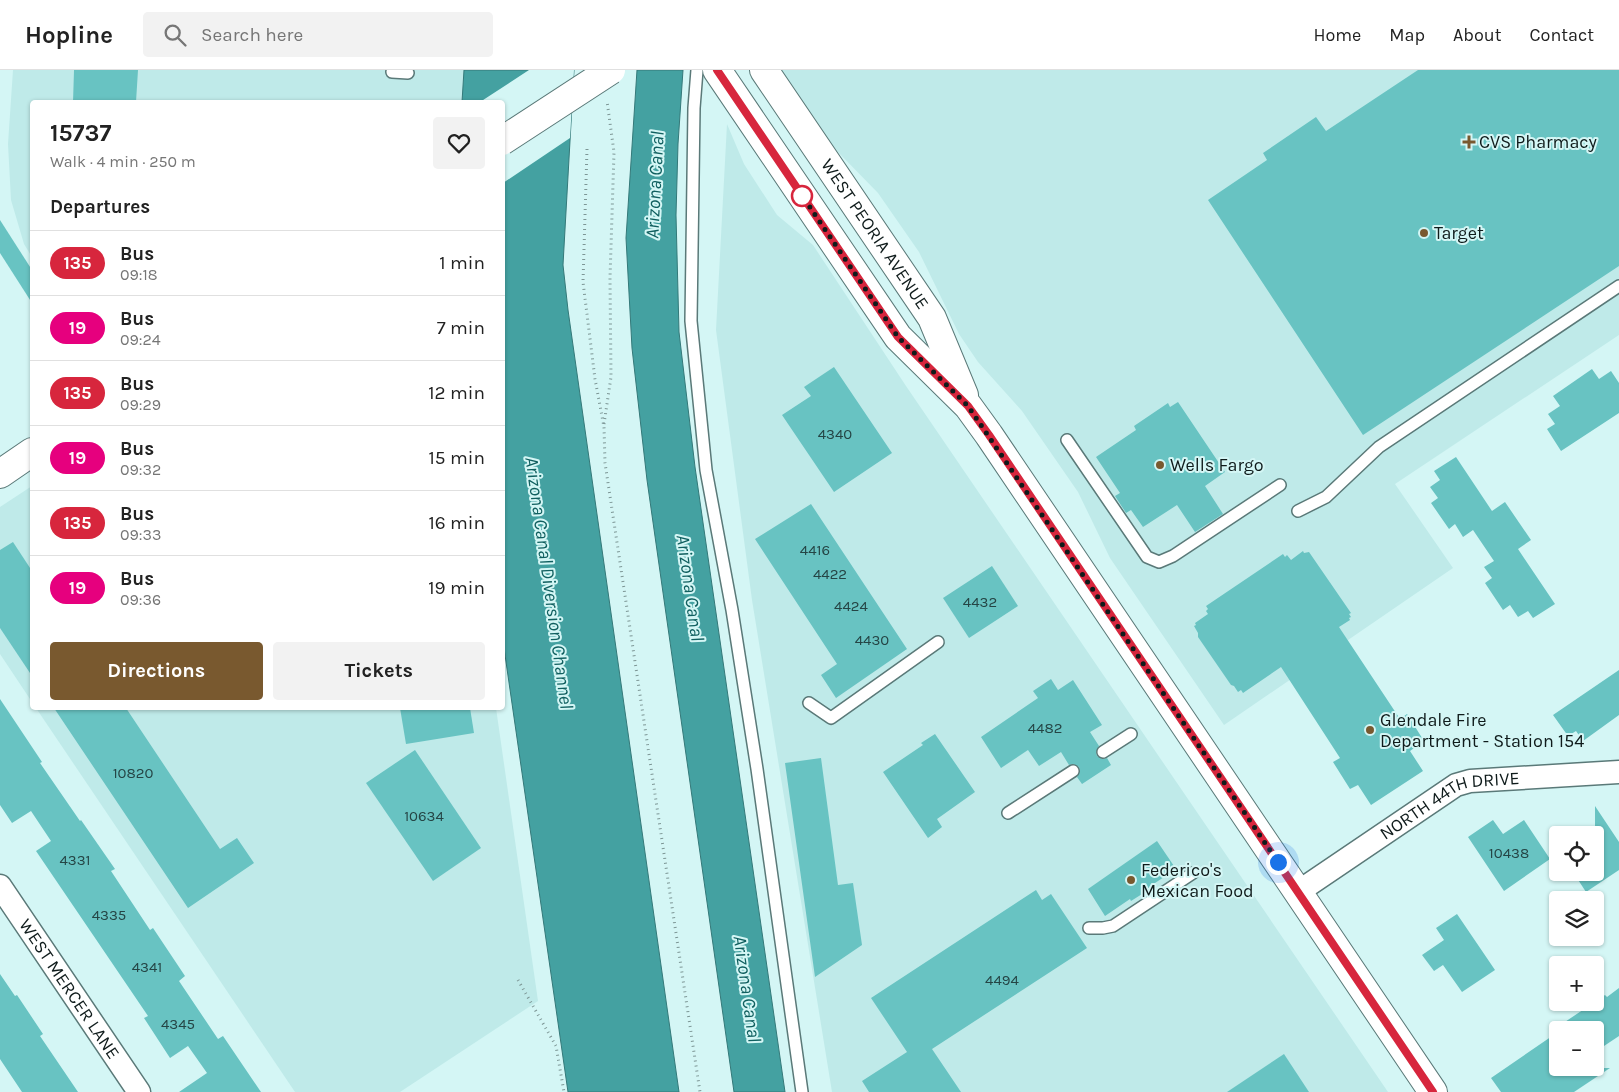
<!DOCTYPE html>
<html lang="en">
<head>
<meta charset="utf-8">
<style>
  :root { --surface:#fff; --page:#f2f2f2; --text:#222; --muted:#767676; --line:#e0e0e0; --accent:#79592f }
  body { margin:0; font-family:Karla,sans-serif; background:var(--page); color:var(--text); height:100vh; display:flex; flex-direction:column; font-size:19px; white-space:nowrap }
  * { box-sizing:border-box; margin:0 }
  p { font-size:16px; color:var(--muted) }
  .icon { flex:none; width:28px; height:28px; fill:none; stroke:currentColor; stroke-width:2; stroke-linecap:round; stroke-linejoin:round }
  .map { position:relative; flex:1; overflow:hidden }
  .drawer { position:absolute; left:30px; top:30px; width:475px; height:610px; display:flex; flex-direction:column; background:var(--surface); border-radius:5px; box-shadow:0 1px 4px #0004 }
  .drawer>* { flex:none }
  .badge { padding:0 10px; border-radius:16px; font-size:18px; line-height:32px }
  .tools { position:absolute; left:1549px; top:756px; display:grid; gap:10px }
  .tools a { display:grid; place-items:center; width:55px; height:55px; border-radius:5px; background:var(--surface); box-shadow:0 1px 4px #0004; font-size:25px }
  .you { position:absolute; width:25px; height:25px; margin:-12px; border:4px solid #fff; border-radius:50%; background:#1a73e8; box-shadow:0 0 0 8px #1a73e833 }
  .map>.badge { position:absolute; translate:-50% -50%; box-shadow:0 0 0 2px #fff }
  h2 { padding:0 20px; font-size:19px; line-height:45px }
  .round { display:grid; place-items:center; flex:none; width:52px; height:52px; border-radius:5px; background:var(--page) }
  .headline { display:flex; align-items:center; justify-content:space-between; height:85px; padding:0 20px }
  h1 { font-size:24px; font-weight:700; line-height:38px }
  .action { display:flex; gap:10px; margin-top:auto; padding:10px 20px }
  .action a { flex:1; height:58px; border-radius:5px; background:var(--accent); color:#fff; font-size:20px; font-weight:700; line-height:58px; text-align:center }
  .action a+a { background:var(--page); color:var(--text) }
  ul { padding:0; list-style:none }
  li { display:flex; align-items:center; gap:15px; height:65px; padding:0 20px; border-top:1px solid var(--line) }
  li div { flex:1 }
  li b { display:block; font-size:19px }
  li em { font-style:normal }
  li .badge { min-width:55px; font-weight:700; text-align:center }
  header { display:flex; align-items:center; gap:30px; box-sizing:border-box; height:70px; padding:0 25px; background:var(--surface); border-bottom:1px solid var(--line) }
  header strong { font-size:24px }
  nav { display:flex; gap:28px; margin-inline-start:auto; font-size:18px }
  .search { width:350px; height:45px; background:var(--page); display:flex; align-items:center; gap:12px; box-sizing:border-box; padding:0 18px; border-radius:5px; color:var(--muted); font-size:19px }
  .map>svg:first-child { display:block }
  .built { fill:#bfeae9 }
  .water { fill:#44a1a1; stroke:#347979 }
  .pier { fill:#d4f6f5 }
  .building { fill:#68c3c2 }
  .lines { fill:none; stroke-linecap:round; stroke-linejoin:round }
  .service-casing { stroke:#5a7978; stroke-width:14 }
  .minor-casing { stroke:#5a7978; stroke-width:25 }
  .secondary-casing { stroke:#5a7978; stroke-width:30 }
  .path { stroke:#7d9695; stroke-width:3; stroke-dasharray:1 4; stroke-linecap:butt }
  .service { stroke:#fff; stroke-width:11 }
  .minor { stroke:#fff; stroke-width:22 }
  .secondary { stroke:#fff; stroke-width:28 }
  .secondary-bridge-casing { stroke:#5a7978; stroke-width:30; stroke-linecap:butt }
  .secondary-bridge { stroke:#fff; stroke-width:28 }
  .line-casing { stroke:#fff; stroke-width:11 }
  .line { stroke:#d7263d; stroke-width:8 }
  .walk { stroke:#0f1b1b; stroke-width:5; stroke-dasharray:0 9 }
  .poi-dot { fill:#79592f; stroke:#d4f6f5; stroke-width:2 }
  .stop-dot { fill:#fff; stroke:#d7263d; stroke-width:2.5 }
  .labels { text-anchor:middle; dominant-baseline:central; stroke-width:4; stroke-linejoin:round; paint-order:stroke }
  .number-label { font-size:15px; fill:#254545 }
  .poi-label { font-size:18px; fill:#0f1b1b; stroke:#d4f6f5; text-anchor:start }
  .street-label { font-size:18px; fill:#0f1b1b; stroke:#d4f6f5 }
  .water-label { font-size:19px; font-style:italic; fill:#105f5f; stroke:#d4f6f5 }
</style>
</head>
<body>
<header>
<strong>Hopline</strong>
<div class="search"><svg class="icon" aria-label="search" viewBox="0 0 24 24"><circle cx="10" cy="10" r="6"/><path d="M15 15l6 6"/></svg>Search here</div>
<nav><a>Home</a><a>Map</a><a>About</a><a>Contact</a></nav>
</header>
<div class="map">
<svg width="1619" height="1022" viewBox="0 0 1619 1022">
  <rect width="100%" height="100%" fill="#d4f6f5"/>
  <!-- built -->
  <g class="built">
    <polygon points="13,0 464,0 462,32 32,32 32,187 24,174 11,130 8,74"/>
    <polygon points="778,0 1619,0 1619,265 1395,414 1453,498 1224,655 1110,488 1078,422 1022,341 978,292 959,264 919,182 878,123 834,78"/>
    <polygon points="727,54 744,94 777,145 813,175 906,316 1388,1022 832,1022 752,530 716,260"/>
    <polygon points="32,416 32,632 0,584 0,437"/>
    <polygon points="36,638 496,638 538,931 400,1022 295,1022"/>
  </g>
  <!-- water -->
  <g class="water">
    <polygon points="464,0 574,0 563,195 568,240 679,1022 568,1022 502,564 502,32 462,32"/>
    <polygon points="637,0 683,0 678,74 676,145 679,262 695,397 785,1022 734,1022 647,410 632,278 626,168"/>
  </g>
  <!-- pier -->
  <polygon class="pier" points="529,0 574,0 570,68 503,113 502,32 480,32"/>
  <!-- building -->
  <g class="building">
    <polygon points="74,0 138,0 136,32 73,32"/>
    <polygon points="1418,0 1619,0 1619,196 1363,365 1208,130 1267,90 1263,83 1316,47 1326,61"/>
    <polygon points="0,150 32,200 32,233 0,183"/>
    <polygon points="834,297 892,383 834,422 782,345 811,326 804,317"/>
    <polygon points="1592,299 1599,309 1611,301 1619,313 1619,343 1561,381 1547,359 1555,354 1548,344 1560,336 1553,326"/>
    <polygon points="1178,332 1225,402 1205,416 1223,444 1195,462 1177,435 1143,457 1131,440 1126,443 1115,426 1120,423 1096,387 1136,360 1134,356 1168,333 1170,337"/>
    <polygon points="1456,387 1492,441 1505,432 1531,470 1518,479 1555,534 1533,548 1528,541 1518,547 1510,535 1503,540 1485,513 1492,508 1484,497 1494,491 1473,460 1463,467 1455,454 1449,459 1431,433 1438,428 1430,417 1440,410 1434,401"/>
    <polygon points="811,434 907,579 836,628 821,605 837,594 755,469"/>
    <polygon points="13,472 32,501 32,606 0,558 0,480"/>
    <polygon points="1303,481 1304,483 1309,482 1351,543 1349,544 1351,547 1349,548 1350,550 1339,557 1400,649 1407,644 1424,671 1410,681 1423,701 1371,735 1358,715 1350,719 1333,692 1340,688 1281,597 1243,623 1241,620 1238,622 1234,616 1231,615 1198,567 1198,563 1194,556 1196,555 1195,553 1208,544 1206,541 1208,539 1206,536 1283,484 1285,487 1287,485 1291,490"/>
    <polygon points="992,496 1018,536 969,568 943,528"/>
    <polygon points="1619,600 1619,645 1583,671 1576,661 1568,666 1553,645"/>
    <polygon points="1051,609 1058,620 1073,610 1102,655 1090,662 1099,676 1096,682 1097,686 1103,689 1107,688 1111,695 1082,714 1077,707 1080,701 1079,697 1073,694 1069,695 1061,682 1039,696 1028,680 1001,698 981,667 1038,628 1033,621"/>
    <polygon points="0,629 42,692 40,693 80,751 81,750 115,799 111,801 150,860 153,858 185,906 179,911 218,969 223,966 261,1022 179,1022 207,1003 188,976 170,988 144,948 148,946 36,781 51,771 31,741 12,753 0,735"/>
    <polygon points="54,638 126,638 220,779 237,768 254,793 188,838"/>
    <polygon points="400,638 470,638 474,663 406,674"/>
    <polygon points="935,664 975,722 937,749 942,757 928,768 883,702 923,675 921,673"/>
    <polygon points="415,680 481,778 433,811 366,713"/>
    <polygon points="821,688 838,815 853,813 862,875 815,907 785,693"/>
    <polygon points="1595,736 1619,772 1619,800 1586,822 1573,802 1595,802"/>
    <polygon points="1493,750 1503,764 1524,750 1550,789 1504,821 1468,767"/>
    <polygon points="1157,771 1176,799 1149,817 1150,819 1131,831 1130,829 1105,846 1088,819"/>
    <polygon points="1036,820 1042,830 1051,824 1087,878 932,979 961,1022 869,1022 862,1011 907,982 871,928"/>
    <polygon points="1457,844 1495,900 1462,922 1443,895 1434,901 1422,885 1444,870 1436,858"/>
    <polygon points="0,904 15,926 17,925 43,964 40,966 78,1022 22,1022 0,989"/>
    <polygon points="1619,918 1619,966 1595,982 1595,960 1553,960 1605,925 1607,927"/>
    <polygon points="1558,962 1558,998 1610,998 1574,1022 1501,1022 1491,1008"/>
    <polygon points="1284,984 1309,1022 1227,1022"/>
  </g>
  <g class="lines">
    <!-- service casing -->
    <g class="service-casing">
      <g id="service">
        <polyline points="697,0 694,38 691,251 706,400 732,540 757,699 802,1022"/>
        <polyline points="392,2 408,3"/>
        <polyline points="1067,370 1147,487 1159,492 1173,486 1280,415"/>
        <polyline points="1298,441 1326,427 1379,377 1619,216"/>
        <polyline points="809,633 831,648 938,572"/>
        <polyline points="1103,682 1131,664"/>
        <polyline points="1008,743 1073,701"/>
        <polyline points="1089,858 1103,858 1113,856 1193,803"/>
      </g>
    </g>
    <!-- minor casing -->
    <g class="minor-casing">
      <g id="minor">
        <path id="s1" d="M 0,816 L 139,1022"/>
        <path id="s2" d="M 1298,822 L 1456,715 L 1470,711 L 1619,702"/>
      </g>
    </g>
    <!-- secondary casing -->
    <g class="secondary-casing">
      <g id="secondary">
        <polyline points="717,0 898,267 968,336 989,365 1433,1022"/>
        <path id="s3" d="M 764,0 L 932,248 L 964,325"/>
        <polyline points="0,404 32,382"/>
      </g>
    </g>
    <!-- path -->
    <g class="path">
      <polyline points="587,79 583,212 595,309 604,357 605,393 700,1022"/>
      <polyline points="604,354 611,307 610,208 614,82 607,31"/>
      <polyline points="518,910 556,976 564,1022"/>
    </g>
    <!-- service -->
    <use href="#service" class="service"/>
    <!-- minor -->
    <use href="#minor" class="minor"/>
    <!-- secondary -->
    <use href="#secondary" class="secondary"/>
    <!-- secondary-bridge casing -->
    <g class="secondary-bridge-casing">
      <polyline id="secondary-bridge" points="502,71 611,0"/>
    </g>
    <!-- secondary-bridge -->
    <use href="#secondary-bridge" class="secondary-bridge"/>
  </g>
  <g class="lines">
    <!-- line casing -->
    <g class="line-casing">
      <polyline id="line" points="717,0 898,267 968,336 989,365 1433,1022"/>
    </g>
    <!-- line -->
    <use href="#line" class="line"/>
    <!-- walk -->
    <polyline class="walk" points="802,126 801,124 898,267 968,336 1278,792"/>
  </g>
  <!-- markers -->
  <g class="poi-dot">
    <path d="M1466.5 64.5h5v5h5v5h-5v5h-5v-5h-5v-5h5z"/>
    <circle cx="1424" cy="163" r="5"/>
    <circle cx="1160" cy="395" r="5"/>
    <circle cx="1370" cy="660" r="5"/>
    <circle cx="1131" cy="810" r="5"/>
  </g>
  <circle class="stop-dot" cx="802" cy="126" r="10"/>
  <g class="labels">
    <!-- number labels -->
    <g class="number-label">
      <text x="835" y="364">4340</text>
      <text x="815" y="480">4416</text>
      <text x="830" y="504">4422</text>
      <text x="980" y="532">4432</text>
      <text x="851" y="536">4424</text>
      <text x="872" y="570">4430</text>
      <text x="1045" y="658">4482</text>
      <text x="133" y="703">10820</text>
      <text x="424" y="746">10634</text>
      <text x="1509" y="783">10438</text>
      <text x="75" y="790">4331</text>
      <text x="109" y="845">4335</text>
      <text x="147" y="897">4341</text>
      <text x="1002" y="910">4494</text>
      <text x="178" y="954">4345</text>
    </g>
    <!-- poi labels -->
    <g class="poi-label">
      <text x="1479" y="72">CVS Pharmacy</text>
      <text x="1434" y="163">Target</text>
      <text x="1170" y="395">Wells Fargo</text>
      <text x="1380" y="650">Glendale Fire<tspan x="1380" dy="21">Department - Station 154</tspan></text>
      <text x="1141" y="800">Federico's<tspan x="1141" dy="21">Mexican Food</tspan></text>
    </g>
    <!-- street labels -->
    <g class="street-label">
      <text stroke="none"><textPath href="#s3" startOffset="198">WEST PEORIA AVENUE</textPath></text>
      <text stroke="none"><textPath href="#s2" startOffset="178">NORTH 44TH DRIVE</textPath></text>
      <text stroke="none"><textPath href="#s1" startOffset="124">WEST MERCER LANE</textPath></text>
    </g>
    <!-- water labels -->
    <g class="water-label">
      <text transform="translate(655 115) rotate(-87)">Arizona Canal</text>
      <text transform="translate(549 513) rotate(82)">Arizona Canal Diversion Channel</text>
      <text transform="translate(690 518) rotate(82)">Arizona Canal</text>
      <text transform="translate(747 919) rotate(82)">Arizona Canal</text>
    </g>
  </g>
</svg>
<div class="tools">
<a><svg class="icon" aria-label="locate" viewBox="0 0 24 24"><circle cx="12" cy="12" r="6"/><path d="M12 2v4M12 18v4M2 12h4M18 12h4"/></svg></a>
<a><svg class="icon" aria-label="layers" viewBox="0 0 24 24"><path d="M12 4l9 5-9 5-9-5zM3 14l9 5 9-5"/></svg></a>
<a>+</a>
<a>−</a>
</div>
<div class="you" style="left:1278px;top:792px"></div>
<section class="drawer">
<div class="headline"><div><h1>15737</h1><p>Walk · 4 min · 250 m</p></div><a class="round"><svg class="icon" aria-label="heart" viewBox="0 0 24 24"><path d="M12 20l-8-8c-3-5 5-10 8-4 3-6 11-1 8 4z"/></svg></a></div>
<h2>Departures</h2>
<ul>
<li><span class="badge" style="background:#d7263d;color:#fff">135</span><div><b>Bus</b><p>09:18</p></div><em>1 min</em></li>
<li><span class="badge" style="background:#e6007e;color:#fff">19</span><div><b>Bus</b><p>09:24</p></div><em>7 min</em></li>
<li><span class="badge" style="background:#d7263d;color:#fff">135</span><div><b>Bus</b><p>09:29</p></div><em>12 min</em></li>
<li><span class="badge" style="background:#e6007e;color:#fff">19</span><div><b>Bus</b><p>09:32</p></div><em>15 min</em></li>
<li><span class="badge" style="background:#d7263d;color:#fff">135</span><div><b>Bus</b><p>09:33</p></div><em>16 min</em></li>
<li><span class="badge" style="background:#e6007e;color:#fff">19</span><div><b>Bus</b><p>09:36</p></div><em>19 min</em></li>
</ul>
<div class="action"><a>Directions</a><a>Tickets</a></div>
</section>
</div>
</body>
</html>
